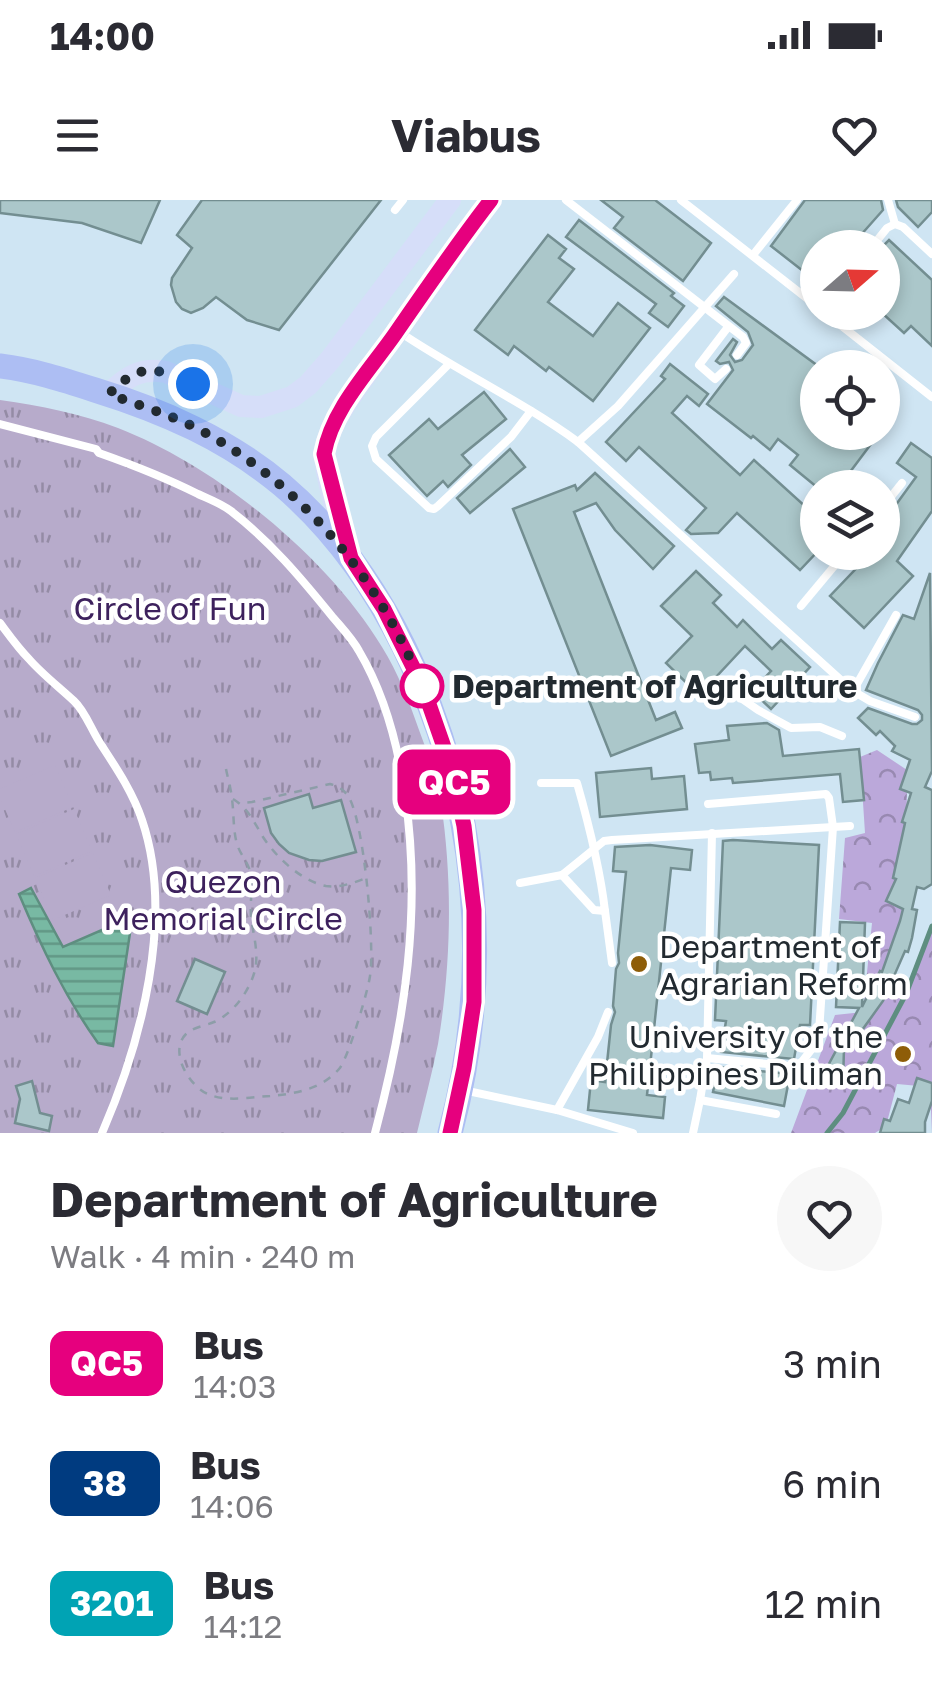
<!DOCTYPE html>
<html lang="en">
<head>
<meta charset="utf-8">
<style>
  :root { --surface:#fff; --page:#f7f7f7; --text:#2b2b33; --muted:#7c7c81 }
  body { margin:0; font-family:"Golos Text",sans-serif; background:var(--page); color:var(--text); height:100vh; display:flex; flex-direction:column; font-size:38px; white-space:nowrap }
  * { box-sizing:border-box; margin:0 }
  p { font-size:32px; color:var(--muted) }
  .icon { flex:none; width:55px; height:55px; fill:none; stroke:currentColor; stroke-width:2; stroke-linecap:round; stroke-linejoin:round }
  .map { position:relative; height:933px; overflow:hidden }
  .panel { display:flex; flex-direction:column; background:var(--surface); flex:1 }
  .panel>* { flex:none }
  .badge { padding:0 20px; border-radius:15px; font-size:35px; line-height:65px }
  .needle { width:65px; rotate:70deg }
  .controls { position:absolute; left:800px; top:30px; display:grid; gap:20px }
  .controls a { display:grid; place-items:center; width:100px; height:100px; border-radius:50%; background:var(--surface); box-shadow:0 5px 15px #0003; font-size:50px }
  .you { position:absolute; width:50px; height:50px; margin:-25px; border:8px solid #fff; border-radius:50%; background:#1a73e8; box-shadow:0 0 0 15px #1a73e833 }
  .map>.badge { position:absolute; translate:-50% -50%; box-shadow:0 0 0 5px #fff }
  .round { display:grid; place-items:center; flex:none; width:105px; height:105px; border-radius:52px; background:var(--page) }
  .head { display:flex; align-items:center; justify-content:space-between; height:170px; padding:0 50px }
  h1 { font-size:48px; font-weight:700; line-height:75px }
  ul { padding:0; list-style:none }
  li { display:flex; align-items:center; gap:30px; height:120px; padding:0 50px }
  li div { flex:1 }
  li b { display:block; font-size:38px }
  li em { font-style:normal }
  li .badge { min-width:110px; font-weight:700; text-align:center }
  .status { display:flex; justify-content:space-between; align-items:center; height:70px; padding:0 50px; background:var(--surface); direction:ltr }
  .status svg { height:28px; fill:currentColor }
  header { display:flex; justify-content:space-between; align-items:center; height:130px; padding:0 50px; background:var(--surface); font-size:45px; font-weight:700 }
  .map>svg:first-child { display:block }
  .forest { fill:url(#forest-crowns) }
  .park { fill:url(#park-tufts) }
  .pitch { fill:#b7abcb }
  .water { fill:url(#water-rules); stroke:#5e8e80; stroke-width:2.5 }
  .lines { fill:none; stroke-linecap:round; stroke-linejoin:round }
  .stream { stroke:#5e8e80; stroke-width:5 }
  .building { fill:#abc7ca; stroke:#738e91; stroke-width:2.5 }
  .path { stroke:#8d9da8; stroke-width:2.5; stroke-dasharray:8 8; stroke-linecap:butt }
  .lane { stroke:#fff; stroke-width:8 }
  .secondary { stroke:#d6def9; stroke-width:22 }
  .primary { stroke:#adbef3; stroke-width:25 }
  .line-casing { stroke:#fff; stroke-width:22 }
  .line { stroke:#e6007e; stroke-width:15 }
  .walk { stroke:#222a30; stroke-width:10; stroke-dasharray:0 18 }
  .stop-dot { fill:#fff; stroke:#e6007e; stroke-width:5 }
  .poi-dot { fill:#8e5d08; stroke:#fff; stroke-width:4 }
  .labels { text-anchor:middle; dominant-baseline:central; stroke-width:9; stroke-linejoin:round; paint-order:stroke }
  .park-label { font-size:32px; fill:#3d215d; stroke:#fff }
  .stop-label { font-size:32px; font-weight:bold; fill:#222a30; stroke:#fff; text-anchor:start }
  .poi-label { font-size:32px; fill:#222a30; stroke:#fff; text-anchor:start }
</style>
</head>
<body>
<div class="status"><b>14:00</b><svg viewBox="0 0 49 12"><path d="M0 12V9h3v3zM5 12V6h3v6zM10 12V3h3v9zM15 12V0h3v12zM26 1h20v11H26zM47 4h2v5h-2z"/></svg></div>
<header><svg class="icon" aria-label="menu" viewBox="0 0 24 24"><path d="M4 6h16M4 12h16M4 18h16"/></svg>Viabus<svg class="icon" aria-label="heart" viewBox="0 0 24 24"><path d="M12 20l-8-8c-3-5 5-10 8-4 3-6 11-1 8 4z"/></svg></header>
<div class="map">
<svg width="932" height="933" viewBox="0 0 932 933">
  <defs>
    <pattern id="forest-crowns" width="20" height="18" patternUnits="userSpaceOnUse" patternTransform="scale(2.5)"><rect width="20" height="18" fill="#bba8da"/><path d="M2 6a3 3 0 1 1 6 0M12 15a3 3 0 1 1 6 0" fill="none" stroke="#9889b1"/></pattern>
    <pattern id="park-tufts" width="24" height="20" patternUnits="userSpaceOnUse" patternTransform="scale(2.5)"><rect width="24" height="20" fill="#b7abcb"/><path d="M3 7l-1-3M5 7V3M7 7l1-3M15 17l-1-3M17 17v-4M19 17l1-3" fill="none" stroke="#948ba5"/></pattern>
    <pattern id="water-rules" width="6" height="5" patternUnits="userSpaceOnUse" patternTransform="scale(2.5)"><rect width="6" height="5" fill="#78b9a3"/><path d="M0 2.5h6" fill="none" stroke="#629785"/></pattern>
  </defs>
  <rect width="100%" height="100%" fill="#cfe5f3"/>
  <!-- forest -->
  <polygon class="forest" points="877,550 907,570 906,728 894,778 912,779 932,726 932,933 930,887 897,884 886,926 875,933 791,933 835,815 863,812 872,723 839,719 845,638 865,633 860,557"/>
  <!-- park -->
  <path class="park" d="M 0,200 C 41,206 79,213 118,228 C 216,266 327,356 382,447 C 398,473 409,501 419,530 C 428,554 437,578 441,603 C 453,682 451,766 438,844 C 432,874 424,903 417,933 L 0,933 Z"/>
  <!-- pitch -->
  <g class="pitch">
    <polygon points="55,565 73,607 15,632 0,598 0,589"/>
    <polygon points="74,609 92,651 34,676 16,634"/>
    <polygon points="93,653 111,695 53,720 35,678"/>
  </g>
  <!-- water -->
  <path class="water" d="M 31,688 L 63,747 L 118,723 L 130,733 L 113,846 L 98,843 C 65,797 41,746 19,694 Z"/>
  <g class="lines">
    <!-- stream -->
    <polyline class="stream" points="827,933 843,913 906,794 932,726"/>
  </g>
  <!-- building -->
  <g class="building">
    <polygon points="0,0 160,0 141,43 82,23 0,13"/>
    <polygon points="202,0 381,0 279,130 247,120 216,97 203,108 191,113 182,109 176,102 171,85 172,78 192,48 177,35"/>
    <polygon points="601,0 655,0 711,43 683,81 614,28 623,17"/>
    <polygon points="805,0 881,0 883,10 852,45 843,36 835,48 818,48 818,71 812,78 771,46"/>
    <polygon points="896,0 932,0 932,12 918,27 898,7"/>
    <polygon points="579,20 674,93 671,96 684,106 668,127 649,113 656,104 566,37"/>
    <polygon points="548,35 566,49 559,58 574,69 548,102 593,136 618,103 650,128 593,201 549,167 546,171 514,146 508,155 475,130"/>
    <polygon points="889,40 932,80 932,146 911,126 904,133 882,113 882,47"/>
    <polygon points="724,97 818,166 818,232 880,232 838,288 818,288 790,265 798,255 778,239 770,250 753,236 751,238 707,204 733,170 729,162 720,164 716,161 733,139 737,142 730,155 735,162 742,160 753,145 748,132 716,106"/>
    <polygon points="670,164 708,194 699,206 687,196 672,213 740,275 754,260 818,318 818,351 800,370 737,313 718,333 691,334 686,330 706,308 639,247 626,261 606,242 665,179 661,176"/>
    <polygon points="484,192 506,219 462,255 471,265 448,287 443,281 427,296 389,255 429,219 438,229"/>
    <polygon points="911,243 932,258 932,311 897,361 913,376 864,428 830,396 872,352 882,352 882,324 916,277 897,263"/>
    <polygon points="510,249 525,267 470,313 457,298"/>
    <polygon points="595,273 674,346 653,369 615,330 596,303 574,312 656,520 675,512 682,528 611,556 513,309 575,285 577,290"/>
    <polygon points="696,371 721,395 713,403 737,427 743,420 772,449 781,440 810,467 771,509 752,491 771,471 745,446 717,476 724,483 706,502 666,463 692,436 661,406"/>
    <polygon points="930,373 932,571 925,587 932,590 932,684 924,689 917,687 912,709 917,710 912,738 908,752 905,751 883,801 860,833 860,839 858,837 849,851 844,848 843,884 824,873 859,808 836,807 840,722 865,723 862,807 880,771 882,772 900,721 903,709 886,701 896,679 893,678 905,623 902,622 911,593 900,589 910,560 892,551 895,546 880,531 876,535 858,518 868,508 912,524 917,524 922,520 922,515 918,510 866,490 878,463 903,415 914,419"/>
    <polygon points="767,523 779,530 783,556 859,549 864,600 843,602 840,574 733,583 732,578 711,580 710,572 699,573 695,544 729,540 727,526"/>
    <polygon points="651,568 652,579 684,576 687,609 600,617 596,573"/>
    <polygon points="309,594 313,608 341,600 356,652 322,661 309,660 289,653 279,644 271,633 264,608"/>
    <polygon points="733,640 819,645 810,825 800,825 794,859 721,852 726,821 715,820 723,641"/>
    <polygon points="650,645 692,650 690,670 671,668 647,895 665,897 663,918 588,910 591,880 605,882 611,825 615,812 613,806 616,769 619,763 618,753 626,672 613,671 615,647"/>
    <polygon points="195,759 225,772 207,814 177,801"/>
    <polygon points="718,867 790,874 784,906 713,892"/>
    <polygon points="917,878 932,883 932,901 925,922 925,933 880,933 884,919 890,921 898,899 909,903"/>
    <polygon points="32,881 40,913 52,916 49,931 15,923 20,899 16,886"/>
  </g>
  <g class="lines">
    <!-- path -->
    <g class="path">
      <path d="M 226,569 C 228,579 231,589 232,599 C 234,614 233,630 237,644 C 240,654 247,661 250,671 C 253,686 250,702 251,717 C 253,733 259,753 255,770 C 250,790 234,813 214,822 C 205,826 193,827 186,834 C 168,852 190,888 210,895 C 229,902 251,897 270,896 C 295,894 322,889 339,869 C 348,859 368,791 370,776 C 375,746 364,619 348,596 C 343,589 338,586 330,584 L 252,602 L 240,603"/>
      <path d="M 233,599 C 248,608 254,622 263,637 C 276,657 301,681 326,686 C 339,688 354,683 366,678"/>
    </g>
    <!-- lane -->
    <g class="lane">
      <polyline points="566,0 743,137 746,143 737,155"/>
      <polyline points="681,0 818,107"/>
      <polyline points="888,0 895,24"/>
      <polyline points="395,10 403,0"/>
      <polyline points="871,48 887,28 895,24 903,27 932,54"/>
      <polyline points="753,55 797,0"/>
      <polyline points="824,112 932,197"/>
      <path d="M 398,131 C 457,171 522,201 578,242 L 853,491 L 870,501 L 915,517"/>
      <polyline points="449,164 376,237 372,246 376,259 429,308 434,309 438,306 511,237 531,211"/>
      <polyline points="726,169 715,179 699,165 728,127"/>
      <path d="M 0,224 L 96,249 L 99,253 C 133,265 166,278 198,294 C 209,299 222,304 231,311 C 270,341 301,378 331,415 C 340,426 352,438 359,451 C 385,495 398,545 405,595 C 422,710 405,821 375,933"/>
      <polyline points="578,242 618,206 734,74"/>
      <polyline points="882,308 902,283"/>
      <polyline points="801,406 846,352"/>
      <path d="M 0,423 C 9,435 18,448 29,459 C 42,474 59,487 74,501 C 86,512 92,532 102,546 C 117,569 133,593 142,620 C 175,717 141,843 102,933"/>
      <polyline points="728,489 758,510 791,528 820,527 842,536"/>
      <polyline points="853,491 896,415"/>
      <path d="M 541,583 L 577,583 C 589,625 600,668 605,711 L 594,710 L 562,675"/>
      <polyline points="712,633 707,858 700,900 776,914"/>
      <polyline points="520,683 562,675 604,641 612,640 850,626"/>
      <polyline points="605,711 612,763"/>
      <polyline points="707,858 798,867 814,846 819,832 833,627 829,598 826,594 708,604"/>
      <polyline points="463,890 557,910 633,933"/>
      <polyline points="557,910 598,837 608,812"/>
      <polyline points="693,933 700,900"/>
    </g>
    <!-- secondary -->
    <g class="secondary">
      <path d="M 109,194 C 126,177 141,167 166,172 L 241,206 L 261,207 L 292,197 L 308,185 L 330,160 L 450,0"/>
      <path d="M 350,355 C 343,329 321,270 326,246 C 331,223 347,202 360,183 L 491,0"/>
    </g>
    <!-- primary -->
    <path class="primary" d="M 0,166 C 33,170 64,180 95,190 C 163,211 227,239 282,285 C 335,330 374,386 404,447 C 479,599 494,770 450,933"/>
  </g>
  <g class="lines">
    <!-- line casing -->
    <g class="line-casing">
      <path id="line" d="M 450,933 L 464,868 L 474,802 L 474,710 L 464,626 L 452,570 L 423,487 L 384,409 L 351,358 L 324,254 C 332,209 370,170 395,134 C 426,89 457,44 491,0"/>
    </g>
    <!-- line -->
    <use href="#line" class="line"/>
    <!-- walk -->
    <path class="walk" d="M 193,184 C 154,167 141,162 109,194 C 140,206 172,215 202,231 C 306,288 380,381 422,486"/>
  </g>
  <!-- markers -->
  <circle class="stop-dot" cx="422" cy="486" r="20"/>
  <g class="poi-dot">
    <circle cx="639" cy="764" r="10"/>
    <circle cx="903" cy="854" r="10"/>
  </g>
  <g class="labels">
    <!-- park labels -->
    <g class="park-label">
      <text x="170" y="408">Circle of Fun</text>
      <text x="223" y="681">Quezon<tspan x="223" dy="37">Memorial Circle</tspan></text>
    </g>
    <!-- stop labels -->
    <g class="stop-label">
      <text x="452" y="486">Department of Agriculture</text>
    </g>
    <!-- poi labels -->
    <g class="poi-label">
      <text x="659" y="746">Department of<tspan x="659" dy="37">Agrarian Reform</tspan></text>
      <text x="883" y="836" text-anchor="end">University of the<tspan x="883" dy="37">Philippines Diliman</tspan></text>
    </g>
  </g>
</svg>
<div class="controls">
<a><svg class="needle" viewBox="-14 -14 28 28"><path d="M0-13l5 13h-10z" fill="#e53935"/><path d="M0 13l5-13h-10z" fill="#7c7c81"/></svg></a>
<a><svg class="icon" aria-label="locate" viewBox="0 0 24 24"><circle cx="12" cy="12" r="6"/><path d="M12 2v4M12 18v4M2 12h4M18 12h4"/></svg></a>
<a><svg class="icon" aria-label="layers" viewBox="0 0 24 24"><path d="M12 4l9 5-9 5-9-5zM3 14l9 5 9-5"/></svg></a>
</div>
<div class="you" style="left:193px;top:184px"></div>
<b class="badge" style="left:454px;top:582px;background:#e6007e;color:#fff">QC5</b>
</div>
<section class="panel">
<div class="head"><div><h1>Department of Agriculture</h1><p>Walk · 4 min · 240 m</p></div><a class="round"><svg class="icon" aria-label="heart" viewBox="0 0 24 24"><path d="M12 20l-8-8c-3-5 5-10 8-4 3-6 11-1 8 4z"/></svg></a></div>
<ul>
<li><span class="badge" style="background:#e6007e;color:#fff">QC5</span><div><b>Bus</b><p>14:03</p></div><em>3 min</em></li>
<li><span class="badge" style="background:#003b80;color:#fff">38</span><div><b>Bus</b><p>14:06</p></div><em>6 min</em></li>
<li><span class="badge" style="background:#00a3b4;color:#fff">3201</span><div><b>Bus</b><p>14:12</p></div><em>12 min</em></li>
</ul>
</section>
</body>
</html>
